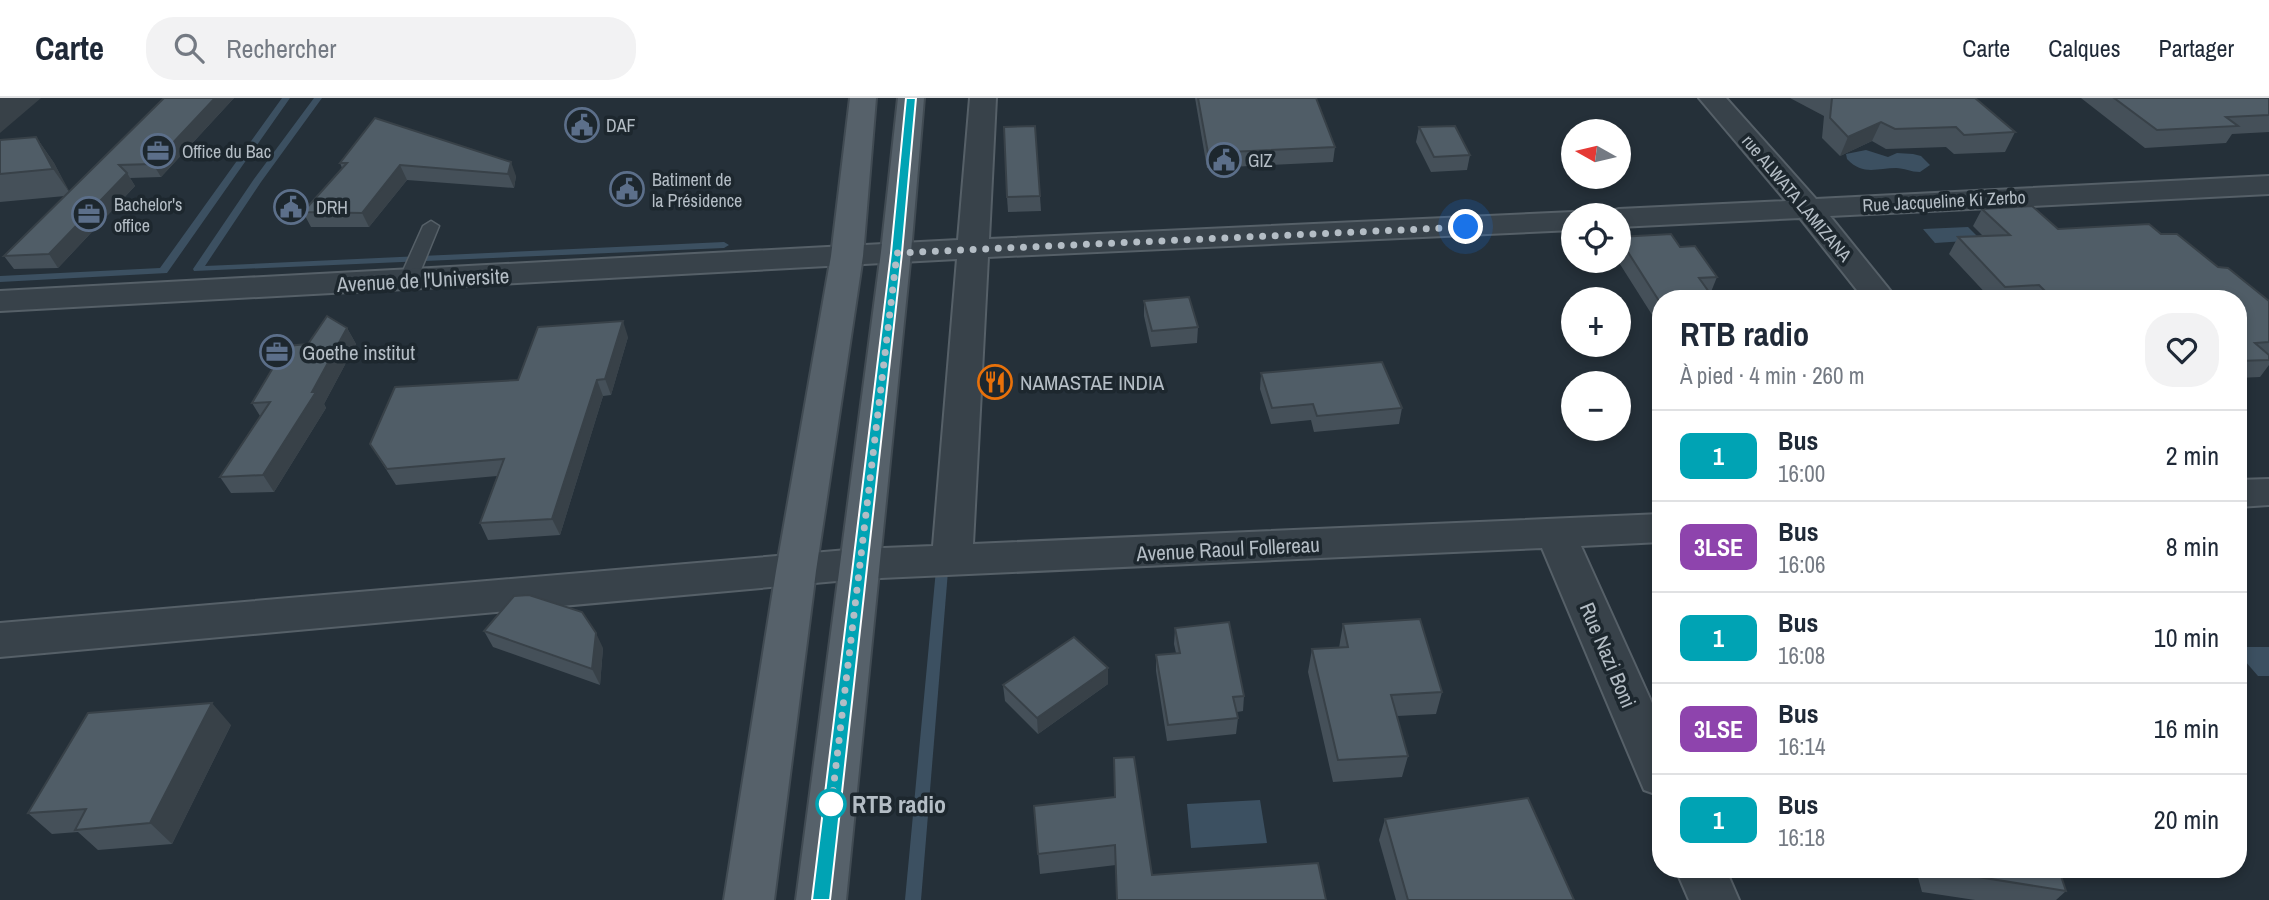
<!DOCTYPE html>
<html lang="fr">
<head>
<meta charset="utf-8">
<style>
  :root { --surface:#fff; --page:#f2f2f3; --text:#1f2937; --muted:#747a83; --line:#e0e1e3 }
  body { margin:0; font-family:"Archivo Narrow",sans-serif; background:var(--page); color:var(--text); height:100vh; display:flex; flex-direction:column; font-size:26px; white-space:nowrap }
  * { box-sizing:border-box; margin:0 }
  p { font-size:23px; color:var(--muted) }
  .icon { flex:none; width:38px; height:38px; fill:none; stroke:currentColor; stroke-width:2; stroke-linecap:round; stroke-linejoin:round }
  .map { position:relative; flex:1; overflow:hidden }
  .panel { position:absolute; left:1652px; top:192px; width:595px; height:588px; display:flex; flex-direction:column; background:var(--surface); border-radius:28px; box-shadow:0 4px 10px #0003 }
  .panel>* { flex:none }
  .badge { padding:0 14px; border-radius:10px; font-size:24px; line-height:46px }
  .needle { width:46px; rotate:278deg }
  .buttons { position:absolute; left:1561px; top:21px; display:grid; gap:14px }
  .buttons a { display:grid; place-items:center; width:70px; height:70px; border-radius:50%; background:var(--surface); box-shadow:0 4px 10px #0003; font-size:35px }
  .you { position:absolute; width:35px; height:35px; margin:-18px; border:5px solid #fff; border-radius:50%; background:#1a73e8; box-shadow:0 0 0 10px #1a73e833 }
  .map>.badge { position:absolute; translate:-50% -50%; box-shadow:0 0 0 4px #fff }
  .round { display:grid; place-items:center; flex:none; width:74px; height:74px; border-radius:28px; background:var(--page) }
  .headline { display:flex; align-items:center; justify-content:space-between; height:119px; padding:0 28px }
  h1 { font-size:33px; font-weight:700; line-height:52px }
  ul { padding:0; list-style:none }
  li { display:flex; align-items:center; gap:21px; height:91px; padding:0 28px; border-top:2px solid var(--line) }
  li div { flex:1 }
  li b { display:block; font-size:26px }
  li em { font-style:normal }
  li .badge { min-width:77px; font-weight:700; text-align:center }
  header { display:flex; align-items:center; gap:42px; box-sizing:border-box; height:98px; padding:0 35px; background:var(--surface); border-bottom:2px solid var(--line) }
  header strong { font-size:33px }
  nav { display:flex; gap:38px; margin-inline-start:auto; font-size:24px }
  .search { width:490px; height:63px; background:var(--page); display:flex; align-items:center; gap:18px; box-sizing:border-box; padding:0 24px; border-radius:28px; color:var(--muted); font-size:26px }
  .map>svg:first-child { display:block }
  .water { fill:#3c5061 }
  .lines { fill:none; stroke-linecap:round; stroke-linejoin:round }
  .stream { fill:#3c5061; fill-rule:evenodd }
  .service-casing { stroke:#566068; stroke-width:3 }
  .minor-casing { stroke:#566068; stroke-width:4 }
  .primary-casing { stroke:#414b53; stroke-width:4 }
  .service { fill:#38424a; fill-rule:evenodd }
  .minor { fill:#38424a; fill-rule:evenodd }
  .primary { fill:#56616a; fill-rule:evenodd }
  .wall { fill:#455059 }
  .shaded-wall { fill:#384148 }
  .building { fill:#505d67; stroke:#384148; stroke-width:2 }
  .line { fill:#00a3b4; stroke:#fff; stroke-width:2 }
  .walk { stroke:#b4bdc5; stroke-width:7; stroke-dasharray:0 12.6 }
  .stop-dot { fill:#fff; stroke:#00a3b4; stroke-width:3.5 }
  .labels { text-anchor:middle; dominant-baseline:central; stroke-width:7; stroke-linejoin:round; paint-order:stroke }
  .far-poi-label { font-size:18px; fill:#b4bdc5; stroke:#1d272e; text-anchor:start }
  .far-street-label { font-size:18px; fill:#b4bdc5; stroke:#1d272e }
  .street-label { font-size:21px; fill:#b4bdc5; stroke:#1d272e }
  .poi-label { font-size:21px; fill:#b4bdc5; stroke:#1d272e; text-anchor:start }
  .near-stop-label { font-size:24px; font-weight:bold; fill:#b4bdc5; stroke:#1d272e; text-anchor:start }
</style>
</head>
<body>
<header>
<strong>Carte</strong>
<div class="search"><svg class="icon" aria-label="search" viewBox="0 0 24 24"><circle cx="10" cy="10" r="6"/><path d="M15 15l6 6"/></svg>Rechercher</div>
<nav><a>Carte</a><a>Calques</a><a>Partager</a></nav>
</header>
<div class="map">
<svg width="2269" height="802" viewBox="0 0 2269 802">
  <rect width="100%" height="100%" fill="#253039"/>
  <!-- water -->
  <g class="water">
    <path d="M 1866,52 L 1888,59 L 1897,55 L 1913,56 L 1921,58 L 1930,67 L 1920,74 C 1911,74 1904,70 1896,70 C 1877,70 1863,78 1847,61 L 1846,56 Z"/>
    <polygon points="1968,129 1981,142 1935,145 1923,131"/>
    <polygon points="2238,549 2269,549 2269,578 2258,578 2238,555"/>
    <polygon points="1260,702 1267,745 1191,750 1187,706"/>
  </g>
  <g class="lines">
    <!-- stream -->
    <g class="stream">
      <polygon points="282,0 290,0 167,175 0,184 0,178 160,170"/>
      <polygon points="314,0 322,0 261,84 205,168 724,144 729,147 724,150 194,173 193,171 254,81"/>
      <polygon points="943,456 948,458 949,461 921,802 905,802 937,461 938,458"/>
    </g>
    <!-- service casing -->
    <g class="service-casing">
      <polygon id="service" points="431,123 439,128 416,184 413,188 401,188 398,184 423,128"/>
    </g>
    <!-- minor casing -->
    <g class="minor-casing">
      <g id="minor">
        <polygon points="970,0 996,0 989,141 1573,114 1584,117 1573,117 1573,132 988,159 973,446 1661,416 1661,444 1581,448 1661,625 1661,698 1644,692 1638,678 1542,450 859,481 0,559 0,525 859,451 933,448 957,161 0,213 0,193 958,142"/>
        <polygon points="1699,0 1726,0 1816,101 2269,78 2269,96 1830,118 1897,201 1864,201 1800,120 1619,129 1619,117 1606,117 1608,114 1619,111 1786,103"/>
        <polygon points="2269,381 2269,407 2238,409 2238,382"/>
        <polygon points="1676,772 1726,772 1739,802 1689,802"/>
      </g>
    </g>
    <!-- primary casing -->
    <g class="primary-casing">
      <g id="primary">
        <polygon points="850,0 876,0 863,158 816,473 774,802 724,802 776,473 831,158"/>
        <polygon points="898,0 924,0 911,154 846,802 796,802 881,154"/>
      </g>
    </g>
    <!-- service -->
    <use href="#service" class="service"/>
    <!-- minor -->
    <use href="#minor" class="minor"/>
    <!-- primary -->
    <use href="#primary" class="primary"/>
  </g>
  <!-- wall -->
  <g class="wall">
    <polygon points="164,0 234,0 161,79 130,80 135,88 58,170 14,171 4,158 65,98 0,104 0,42 36,39 54,65 69,94"/>
    <polygon points="1195,0 1316,0 1335,49 1333,64 1207,70"/>
    <polygon points="1790,0 1975,0 2015,34 2005,54 1954,56 1946,49 1886,51 1872,43 1840,58 1822,40 1824,18"/>
    <polygon points="2081,0 2269,0 2269,34 2232,36 2226,45 2145,50"/>
    <polygon points="375,20 516,78 514,90 407,82 369,129 311,129 303,114 342,70 340,65"/>
    <polygon points="1419,29 1470,57 1467,72 1431,74 1416,44"/>
    <polygon points="1040,98 1041,113 1008,114 1007,99"/>
    <polygon points="1982,111 2058,131 2161,136 2218,169 2269,203 2269,267 2260,279 2238,280 2238,201 1991,201 1949,156 1958,139 1983,138 1973,128"/>
    <polygon points="1619,139 1680,149 1717,179 1711,194 1661,201 1661,231 1618,163"/>
    <polygon points="1144,203 1198,229 1197,245 1151,249 1144,218"/>
    <polygon points="347,230 356,246 324,306 326,310 274,394 231,395 220,379 260,318 252,305 308,246"/>
    <polygon points="628,239 611,297 603,298 560,437 488,442 480,425 497,378 396,387 370,346 518,282"/>
    <polygon points="1261,275 1402,310 1399,326 1314,334 1311,322 1271,326 1260,291"/>
    <polygon points="1343,526 1442,594 1436,616 1397,618 1408,658 1402,679 1333,684 1308,574 1312,551 1339,550"/>
    <polygon points="1175,530 1244,598 1243,613 1237,614 1238,620 1236,636 1167,643 1156,573 1156,557 1176,555 1174,546"/>
    <polygon points="484,533 603,550 600,587 493,549"/>
    <polygon points="1108,570 1108,586 1038,636 1005,603 1003,587"/>
    <polygon points="231,627 172,746 98,752 78,734 52,736 28,715"/>
    <polygon points="1115,699 1152,777 1117,802 1116,767 1040,776 1034,708"/>
    <polygon points="1385,721 1574,802 1396,802 1379,742"/>
    <polygon points="1916,772 2059,772 2066,793 2056,802 1975,802 1922,794"/>
  </g>
  <!-- shaded-wall -->
  <g class="shaded-wall">
    <polygon points="0,0 41,0 0,35"/>
    <polygon points="215,0 234,0 161,79 153,66"/>
    <polygon points="1881,24 1872,43 1840,58 1848,39"/>
    <polygon points="36,39 54,65 72,98 53,71"/>
    <polygon points="511,64 516,78 514,90 508,76"/>
    <polygon points="400,67 407,82 369,129 362,115"/>
    <polygon points="127,75 135,88 58,170 49,156"/>
    <polygon points="623,223 628,239 611,297 605,281"/>
    <polygon points="347,230 356,246 324,306 326,310 274,394 263,377"/>
    <polygon points="597,282 603,298 560,437 552,421"/>
    <polygon points="596,535 603,550 600,587 592,571"/>
    <polygon points="1108,570 1108,586 1038,636 1037,620"/>
    <polygon points="212,605 231,627 172,746 150,725"/>
  </g>
  <!-- building -->
  <g class="building">
    <polygon points="164,0 215,0 153,66 119,67 127,75 49,156 4,158"/>
    <polygon points="1198,0 1316,0 1335,49 1208,55"/>
    <polygon points="1832,0 1975,0 2015,34 1964,37 1956,29 1895,31 1881,24 1848,39 1830,20"/>
    <polygon points="2114,0 2269,0 2269,17 2226,19 2238,28 2157,32"/>
    <polygon points="375,20 511,64 508,76 400,67 362,115 303,114 347,65 340,65"/>
    <polygon points="1035,28 1040,98 1007,99 1004,29"/>
    <polygon points="1455,28 1470,57 1434,59 1419,29"/>
    <polygon points="36,39 53,71 0,76 0,42"/>
    <polygon points="2032,108 2058,131 2149,126 2161,136 2177,136 2218,169 2228,170 2269,203 2269,244 2255,245 2269,257 2269,262 2238,263 2238,201 2053,201 2039,187 2005,189 1958,139 2010,137 1982,111"/>
    <polygon points="1671,136 1680,149 1695,148 1717,179 1699,180 1714,201 1661,201 1661,206 1619,140 1619,139"/>
    <polygon points="1189,199 1198,229 1152,233 1144,203"/>
    <polygon points="327,218 347,230 312,294 316,294 263,377 220,379 270,304 252,305 286,248 308,246"/>
    <polygon points="623,223 605,281 597,282 552,421 480,425 504,361 387,371 370,346 395,289 518,282 538,229"/>
    <polygon points="1382,264 1402,310 1317,318 1313,306 1272,310 1261,275"/>
    <polygon points="529,497 582,514 596,535 592,571 484,533 514,498"/>
    <polygon points="1420,521 1442,594 1391,597 1408,658 1338,662 1312,551 1348,549 1343,526"/>
    <polygon points="1229,524 1244,598 1233,599 1238,620 1168,627 1156,557 1180,555 1175,530"/>
    <polygon points="1074,539 1108,570 1037,620 1003,587"/>
    <polygon points="212,605 150,725 75,732 86,711 28,715 88,615"/>
    <polygon points="1134,659 1152,777 1318,765 1326,802 1117,802 1115,747 1038,756 1034,708 1115,699 1114,660"/>
    <polygon points="1528,700 1574,802 1408,802 1385,721"/>
    <polygon points="1940,772 2059,772 2066,793 1941,773"/>
  </g>
  <!-- line -->
  <polygon class="line" points="906,0 916,0 902,155 830,802 812,802 891,155"/>
  <g class="lines">
    <!-- walk -->
    <polyline class="walk" points="831,706 830,718 897,155 1466,129"/>
  </g>
  <!-- icons -->
  <defs>
    <g id="civic-ring" transform="scale(1.75)"><circle r="9.5" fill="#1d272e" stroke="#5c6f8a" stroke-width="1.5"/><path d="M-.6-6.5H3V-4.5H.6V-3L4-1V1h2V6H-6V1h2V-1L-.6-3ZM-1.2 2.5V6h2.4V2.5Z" fill="#5c6f8a"/></g>
    <g id="office-ring" transform="scale(1.75)"><circle r="9.5" fill="#1d272e" stroke="#5c6f8a" stroke-width="1.5"/><path d="M-6-3h4V-5.5h4V-3h4V5H-6ZM-1-4.5V-3h2v-1.5ZM-6 0V1H6V0Z" fill="#5c6f8a"/></g>
    <g id="restaurant-ring" transform="scale(1.75)"><circle r="9.5" fill="#1d272e" stroke="#e8710a" stroke-width="1.5"/><path d="M-5-6h1v4h1v-4h1v4h1v-4h1v5L-1.5 .5V6h-2V.5L-5-1ZM5-6V6H3V1.5H1.5Q1.5-4 5-6Z" fill="#e8710a"/></g>
  </defs>
  <g fill-rule="evenodd">
    <use href="#civic-ring" x="582" y="27"/>
    <use href="#office-ring" x="158" y="53"/>
    <use href="#civic-ring" x="1224" y="62"/>
    <use href="#civic-ring" x="627" y="91"/>
    <use href="#civic-ring" x="291" y="109"/>
    <use href="#office-ring" x="89" y="116"/>
    <use href="#office-ring" x="277" y="254"/>
    <use href="#restaurant-ring" x="995" y="284"/>
  </g>
  <!-- markers -->
  <circle class="stop-dot" cx="831" cy="706" r="14"/>
  <g class="labels">
    <!-- far-poi labels -->
    <g class="far-poi-label">
      <text x="606" y="27">DAF</text>
      <text x="182" y="53">Office du Bac</text>
      <text x="1248" y="62">GIZ</text>
      <text x="652" y="81">Batiment de<tspan x="652" dy="21">la Présidence</tspan></text>
      <text x="114" y="106">Bachelor's<tspan x="114" dy="21">office</tspan></text>
      <text x="316" y="109">DRH</text>
    </g>
    <!-- far-street labels -->
    <g class="far-street-label">
      <text transform="translate(1797 100) rotate(50)">rue ALWATA LAMIZANA</text>
      <text transform="translate(1944 103) rotate(-3)">Rue Jacqueline Ki Zerbo</text>
    </g>
    <!-- street labels -->
    <g class="street-label">
      <text transform="translate(423 182) rotate(-3)">Avenue de l'Universite</text>
      <text transform="translate(1228 451) rotate(-3)">Avenue Raoul Follereau</text>
      <text transform="translate(1608 557) rotate(67)">Rue Nazi Boni</text>
    </g>
    <!-- poi labels -->
    <g class="poi-label">
      <text x="302" y="254">Goethe institut</text>
      <text x="1020" y="284">NAMASTAE INDIA</text>
    </g>
    <!-- near-stop labels -->
    <g class="near-stop-label">
      <text x="852" y="706">RTB radio</text>
    </g>
  </g>
</svg>
<div class="buttons">
<a><svg class="needle" viewBox="-14 -14 28 28"><path d="M0-13l5 13h-10z" fill="#e53935"/><path d="M0 13l5-13h-10z" fill="#747a83"/></svg></a>
<a><svg class="icon" aria-label="locate" viewBox="0 0 24 24"><circle cx="12" cy="12" r="6"/><path d="M12 2v4M12 18v4M2 12h4M18 12h4"/></svg></a>
<a>+</a>
<a>−</a>
</div>
<div class="you" style="left:1466px;top:129px"></div>
<section class="panel">
<div class="headline"><div><h1>RTB radio</h1><p>À pied · 4 min · 260 m</p></div><a class="round"><svg class="icon" aria-label="heart" viewBox="0 0 24 24"><path d="M12 20l-8-8c-3-5 5-10 8-4 3-6 11-1 8 4z"/></svg></a></div>
<ul>
<li><span class="badge" style="background:#00a3b4;color:#fff">1</span><div><b>Bus</b><p>16:00</p></div><em>2 min</em></li>
<li><span class="badge" style="background:#8e44ad;color:#fff">3LSE</span><div><b>Bus</b><p>16:06</p></div><em>8 min</em></li>
<li><span class="badge" style="background:#00a3b4;color:#fff">1</span><div><b>Bus</b><p>16:08</p></div><em>10 min</em></li>
<li><span class="badge" style="background:#8e44ad;color:#fff">3LSE</span><div><b>Bus</b><p>16:14</p></div><em>16 min</em></li>
<li><span class="badge" style="background:#00a3b4;color:#fff">1</span><div><b>Bus</b><p>16:18</p></div><em>20 min</em></li>
</ul>
</section>
</div>
</body>
</html>
